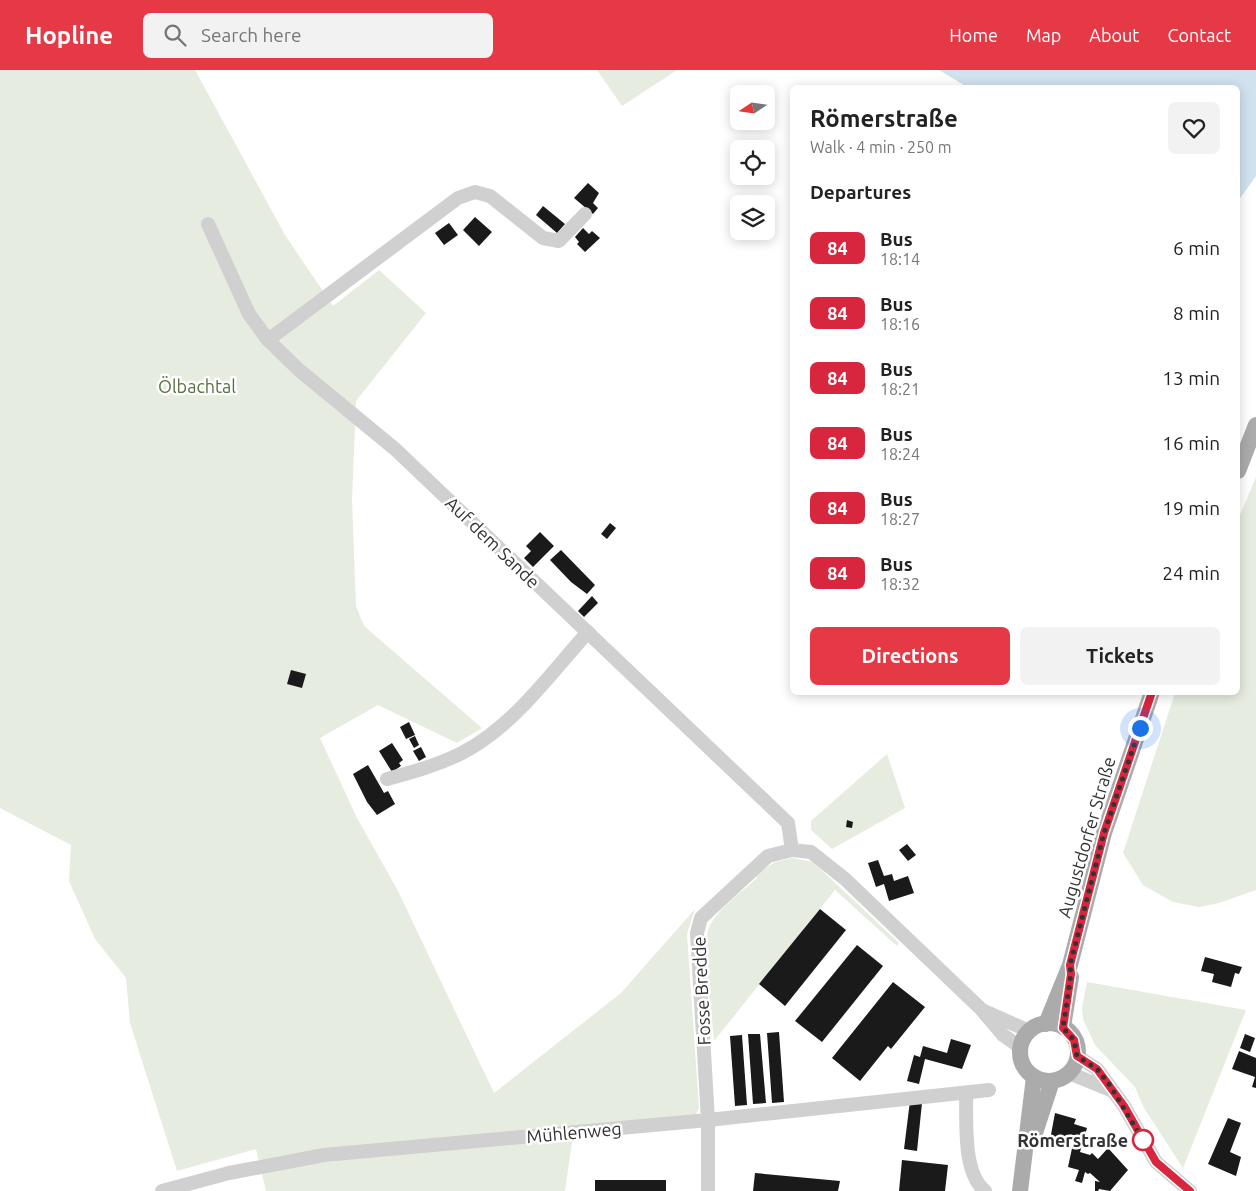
<!DOCTYPE html>
<html lang="en">
<head>
<meta charset="utf-8">
<style>
  :root { --surface:#fff; --page:#f2f2f2; --text:#222; --muted:#767676; --accent:#e63946 }
  body { margin:0; font-family:Ubuntu,sans-serif; background:var(--page); color:var(--text); height:100vh; display:flex; flex-direction:column; font-size:19px; white-space:nowrap }
  * { box-sizing:border-box; margin:0 }
  p { font-size:16px; color:var(--muted) }
  .icon { flex:none; width:28px; height:28px; fill:none; stroke:currentColor; stroke-width:2; stroke-linecap:round; stroke-linejoin:round }
  .map { position:relative; flex:1; overflow:hidden }
  .drawer { position:absolute; left:790px; top:15px; width:450px; height:610px; display:flex; flex-direction:column; background:var(--surface); border-radius:8px; box-shadow:0 2px 12px #0003 }
  .drawer>* { flex:none }
  .badge { padding:0 10px; border-radius:8px; font-size:18px; line-height:32px }
  .needle { width:32px; rotate:257deg }
  .controls { position:absolute; left:730px; top:15px; display:grid; gap:10px }
  .controls a { display:grid; place-items:center; width:45px; height:45px; border-radius:8px; background:var(--surface); box-shadow:0 2px 12px #0003; font-size:25px }
  .you { position:absolute; width:25px; height:25px; margin:-12px; border:4px solid #fff; border-radius:50%; background:#1a73e8; box-shadow:0 0 0 8px #1a73e833 }
  .map>.badge { position:absolute; translate:-50% -50%; box-shadow:0 0 0 2px #fff }
  h2 { padding:0 20px; font-size:19px; line-height:45px }
  .round { display:grid; place-items:center; flex:none; width:52px; height:52px; border-radius:8px; background:var(--page) }
  .headline { display:flex; align-items:center; justify-content:space-between; height:85px; padding:0 20px }
  h1 { font-size:24px; font-weight:700; line-height:38px }
  .cta { display:flex; gap:10px; margin-top:auto; padding:10px 20px }
  .cta a { flex:1; height:58px; border-radius:8px; background:var(--accent); color:#fff; font-size:20px; font-weight:700; line-height:58px; text-align:center }
  .cta a+a { background:var(--page); color:var(--text) }
  ul { padding:0; list-style:none }
  li { display:flex; align-items:center; gap:15px; height:65px; padding:0 20px }
  li div { flex:1 }
  li b { display:block; font-size:19px }
  li em { font-style:normal }
  li .badge { min-width:55px; font-weight:700; text-align:center }
  header { display:flex; align-items:center; gap:30px; box-sizing:border-box; height:70px; padding:0 25px; background:var(--accent); color:#fff }
  header strong { font-size:24px }
  nav { display:flex; gap:28px; margin-inline-start:auto; font-size:18px }
  .search { width:350px; height:45px; background:var(--page); display:flex; align-items:center; gap:12px; box-sizing:border-box; padding:0 18px; border-radius:8px; color:var(--muted); font-size:19px }
  .map>svg:first-child { display:block }
  .green { fill:#e6ecdf }
  .water { fill:#cfe2ee }
  .building { fill:#1a1a1a }
  .lines { fill:none; stroke-linecap:round; stroke-linejoin:round }
  .minor { stroke:#d0d0d0; stroke-width:14 }
  .major { stroke:#ababab; stroke-width:16 }
  .line-casing { stroke:#fff; stroke-width:11 }
  .line { stroke:#d7263d; stroke-width:8 }
  .walk { stroke:#333; stroke-width:5; stroke-dasharray:0 9 }
  .stop-dot { fill:#fff; stroke:#d7263d; stroke-width:2.5 }
  .labels { text-anchor:middle; dominant-baseline:central; stroke-width:5; stroke-linejoin:round; paint-order:stroke }
  .park-label { font-size:18px; fill:#56703f; stroke:#fff }
  .street-label { font-size:18px; fill:#333; stroke:#fff }
  .stop-label { font-size:18px; font-weight:bold; fill:#333; stroke:#fff; text-anchor:end }
</style>
</head>
<body>
<header>
<strong>Hopline</strong>
<div class="search"><svg class="icon" aria-label="search" viewBox="0 0 24 24"><circle cx="10" cy="10" r="6"/><path d="M15 15l6 6"/></svg>Search here</div>
<nav><a>Home</a><a>Map</a><a>About</a><a>Contact</a></nav>
</header>
<div class="map">
<svg width="1256" height="1121" viewBox="0 0 1256 1121">
  <rect width="100%" height="100%" fill="#fff"/>
  <!-- green -->
  <g class="green">
    <polygon points="0,0 195,0 285,165 333,236 379,200 426,243 356,331 352,430 356,536 364,556 482,658 457,673 378,635 320,668 357,748 398,821 494,1023 621,923 695,839 687,864 699,1038 694,1048 573,1065 565,1121 266,1121 256,1079 177,1101 130,953 126,908 95,869 69,811 71,775 0,738"/>
    <polygon points="597,0 677,0 622,36"/>
    <polygon points="1256,407 1256,820 1219,833 1199,837 1173,832 1143,815 1123,783 1175,623 1238,622 1238,450"/>
    <polygon points="887,684 905,738 832,779 811,760 811,751"/>
    <path d="M 792,788 L 813,792 L 899,873 L 897,876 L 835,820 L 714,971 C 712,946 700,874 710,855 C 720,837 742,822 757,808 L 755,805 L 775,792 Z"/>
    <polygon points="1087,912 1246,940 1183,1098 1144,1038 1135,1017 1095,975 1083,949 1082,938"/>
  </g>
  <!-- water -->
  <polygon class="water" points="939,0 1256,0 1256,106 1238,131 1238,18 967,17"/>
  <!-- building -->
  <g class="building">
    <polygon points="588,113 599,123 593,133 598,138 593,144 574,128"/>
    <polygon points="543,136 565,154 557,163 536,145"/>
    <polygon points="475,147 492,162 479,176 463,160"/>
    <polygon points="449,153 458,165 444,175 435,163"/>
    <polygon points="583,158 589,164 592,161 600,168 585,182 577,174 579,172 575,167"/>
    <polygon points="610,453 616,458 607,469 601,464"/>
    <polygon points="540,462 554,476 533,497 524,488 531,481 526,476"/>
    <polygon points="561,480 595,515 587,524 571,512 550,490"/>
    <polygon points="592,526 598,533 584,547 578,541"/>
    <polygon points="291,600 306,604 302,618 287,614"/>
    <polygon points="409,652 415,665 406,669 400,657"/>
    <polygon points="415,666 419,675 414,678 409,669"/>
    <polygon points="392,673 403,690 399,693 401,696 392,702 379,681"/>
    <polygon points="421,677 426,687 419,691 413,681"/>
    <polygon points="368,695 384,723 388,721 395,734 377,745 367,732 353,704"/>
    <polygon points="847,750 853,752 852,758 846,757"/>
    <polygon points="907,774 916,785 908,791 899,780"/>
    <polygon points="878,790 884,806 892,804 894,811 908,806 914,823 889,831 884,814 876,817 868,793"/>
    <polygon points="820,839 846,860 785,936 759,914"/>
    <polygon points="857,875 883,896 822,972 795,951"/>
    <polygon points="1205,887 1242,897 1239,904 1235,903 1231,917 1212,912 1214,904 1201,901"/>
    <polygon points="893,912 925,937 891,979 888,976 860,1011 832,988"/>
    <polygon points="779,962 784,1032 772,1033 767,963"/>
    <polygon points="748,964 760,964 766,1033 753,1034"/>
    <polygon points="1245,964 1255,968 1250,982 1240,978"/>
    <polygon points="742,965 747,1035 735,1036 730,966"/>
    <polygon points="951,969 971,975 962,999 925,989 919,1014 907,1011 914,985 920,987 923,976 947,983"/>
    <polygon points="1239,981 1256,988 1256,1018 1252,1017 1255,1007 1232,999"/>
    <polygon points="910,1031 922,1033 917,1081 904,1079"/>
    <polygon points="1055,1043 1076,1049 1074,1054 1087,1058 1080,1082 1090,1085 1092,1083 1098,1089 1108,1078 1128,1100 1110,1121 1099,1119 1098,1121 1095,1121 1095,1111 1100,1112 1090,1103 1088,1104 1085,1102 1082,1113 1075,1111 1079,1100 1068,1097 1074,1069 1060,1065 1058,1072 1050,1070"/>
    <polygon points="1228,1048 1241,1053 1230,1082 1241,1087 1236,1106 1208,1094"/>
    <polygon points="902,1090 948,1095 945,1121 899,1121"/>
    <polygon points="755,1103 840,1111 838,1121 753,1121"/>
    <rect x="595" y="1110" width="71" height="11"/>
  </g>
  <g class="lines">
    <!-- minor -->
    <g class="minor">
      <polyline points="208,154 249,244 268,270 299,300 395,379 788,753 792,780"/>
      <polyline points="268,270 458,128 475,122 490,126 543,168 559,171 585,144"/>
      <path d="M 387,709 C 413,702 438,695 462,683 C 514,656 550,604 588,562"/>
      <polyline points="984,941 1029,961"/>
      <polyline points="1077,986 1097,999 1124,1036 1156,1092 1190,1121"/>
      <polyline points="1069,1003 1113,1021"/>
      <path d="M 966,1023 C 967,1051 962,1102 985,1121"/>
      <polyline points="162,1121 229,1103 324,1085 708,1050 989,1020"/>
      <polyline points="708,1121 708,1050 697,863 701,848 768,786 792,780 811,782 845,809 981,939 1003,965 1020,977"/>
    </g>
    <!-- major -->
    <g class="major">
      <polyline points="1238,401 1256,355"/>
      <circle cx="1049" cy="982" r="29"/>
      <polyline points="1046,954 1070,895 1104,763 1152,622"/>
      <polyline points="1063,957 1071,907"/>
      <polyline points="1034,1066 1052,1011"/>
      <polyline points="1020,1121 1034,1007"/>
    </g>
  </g>
  <g class="lines">
    <!-- line casing -->
    <g class="line-casing">
      <polyline id="line" points="1152,622 1104,763 1070,895 1071,904 1063,958 1074,970 1077,986 1097,999 1124,1036 1156,1092 1190,1121"/>
    </g>
    <!-- line -->
    <use href="#line" class="line"/>
    <!-- walk -->
    <polyline class="walk" points="1140,658 1104,763 1070,895 1071,904 1063,958 1074,970 1077,986 1097,999 1109,1014 1143,1070"/>
  </g>
  <!-- markers -->
  <circle class="stop-dot" cx="1143" cy="1070" r="10"/>
  <g class="labels">
    <!-- park labels -->
    <g class="park-label">
      <text x="197" y="316">Ölbachtal</text>
    </g>
    <!-- street labels -->
    <g class="street-label">
      <text transform="translate(493 472) rotate(44)">Auf dem Sande</text>
      <text transform="translate(1086 767) rotate(-74)">Augustdorfer Straße</text>
      <text transform="translate(701 921) rotate(-93)">Fosse Bredde</text>
      <text transform="translate(574 1062) rotate(-5)">Mühlenweg</text>
    </g>
    <!-- stop labels -->
    <g class="stop-label">
      <text x="1128" y="1070">Römerstraße</text>
    </g>
  </g>
</svg>
<div class="controls">
<a><svg class="needle" viewBox="-14 -14 28 28"><path d="M0-13l5 13h-10z" fill="#e53935"/><path d="M0 13l5-13h-10z" fill="#767676"/></svg></a>
<a><svg class="icon" aria-label="locate" viewBox="0 0 24 24"><circle cx="12" cy="12" r="6"/><path d="M12 2v4M12 18v4M2 12h4M18 12h4"/></svg></a>
<a><svg class="icon" aria-label="layers" viewBox="0 0 24 24"><path d="M12 4l9 5-9 5-9-5zM3 14l9 5 9-5"/></svg></a>
</div>
<div class="you" style="left:1140px;top:658px"></div>
<section class="drawer">
<div class="headline"><div><h1>Römerstraße</h1><p>Walk · 4 min · 250 m</p></div><a class="round"><svg class="icon" aria-label="heart" viewBox="0 0 24 24"><path d="M12 20l-8-8c-3-5 5-10 8-4 3-6 11-1 8 4z"/></svg></a></div>
<h2>Departures</h2>
<ul>
<li><span class="badge" style="background:#d7263d;color:#fff">84</span><div><b>Bus</b><p>18:14</p></div><em>6 min</em></li>
<li><span class="badge" style="background:#d7263d;color:#fff">84</span><div><b>Bus</b><p>18:16</p></div><em>8 min</em></li>
<li><span class="badge" style="background:#d7263d;color:#fff">84</span><div><b>Bus</b><p>18:21</p></div><em>13 min</em></li>
<li><span class="badge" style="background:#d7263d;color:#fff">84</span><div><b>Bus</b><p>18:24</p></div><em>16 min</em></li>
<li><span class="badge" style="background:#d7263d;color:#fff">84</span><div><b>Bus</b><p>18:27</p></div><em>19 min</em></li>
<li><span class="badge" style="background:#d7263d;color:#fff">84</span><div><b>Bus</b><p>18:32</p></div><em>24 min</em></li>
</ul>
<div class="cta"><a>Directions</a><a>Tickets</a></div>
</section>
</div>
</body>
</html>
